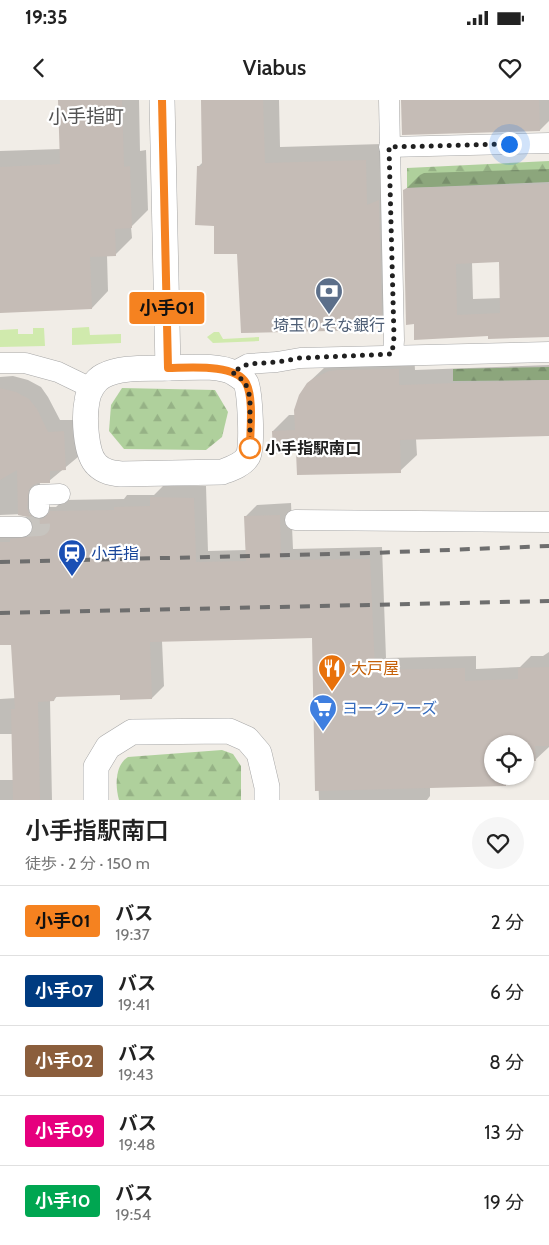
<!DOCTYPE html>
<html lang="ja">
<head>
<meta charset="utf-8">
<style>
  :root { --surface:#fff; --page:#f6f6f6; --text:#222; --muted:#767676; --line:#e0e0e0 }
  body { margin:0; font-family:Cabin,"Noto Sans JP",sans-serif; background:var(--page); color:var(--text); height:100vh; display:flex; flex-direction:column; font-size:19px; white-space:nowrap }
  * { box-sizing:border-box; margin:0 }
  p { font-size:16px; color:var(--muted) }
  .icon { flex:none; width:28px; height:28px; fill:none; stroke:currentColor; stroke-width:2; stroke-linecap:round; stroke-linejoin:round }
  .map { position:relative; height:700px; overflow:hidden }
  .drawer { display:flex; flex-direction:column; background:var(--surface); flex:1 }
  .drawer>* { flex:none }
  .badge { padding:0 10px; border-radius:4px; font-size:18px; line-height:32px }
  .buttons { position:absolute; left:484px; top:635px; display:grid; gap:10px }
  .buttons a { display:grid; place-items:center; width:50px; height:50px; border-radius:50%; background:var(--surface); box-shadow:0 1px 4px #0004; font-size:25px }
  .you { position:absolute; width:25px; height:25px; margin:-12px; border:4px solid #fff; border-radius:50%; background:#1a73e8; box-shadow:0 0 0 8px #1a73e833 }
  .map>.badge { position:absolute; translate:-50% -50%; box-shadow:0 0 0 2px #fff }
  .round { display:grid; place-items:center; flex:none; width:52px; height:52px; border-radius:26px; background:var(--page) }
  .summary { display:flex; align-items:center; justify-content:space-between; height:85px; padding:0 25px }
  h1 { font-size:24px; font-weight:600; line-height:38px }
  ul { padding:0; list-style:none }
  li { display:flex; align-items:center; gap:15px; height:70px; padding:0 25px; border-top:1px solid var(--line) }
  li div { flex:1 }
  li b { display:block; font-size:19px }
  li em { font-style:normal }
  li .badge { min-width:55px; font-weight:700; text-align:center }
  .status { display:flex; justify-content:space-between; align-items:center; height:35px; padding:0 25px; background:var(--surface); direction:ltr }
  .status svg { height:14px; fill:currentColor }
  header { display:flex; justify-content:space-between; align-items:center; height:65px; padding:0 25px; background:var(--surface); font-size:22px; font-weight:600 }
  .map>svg:first-child { display:block }
  .grass { fill:#d0eaad }
  .forest { fill:url(#forest-firs) }
  .shadow { fill:#0003; fill-rule:evenodd }
  .building { fill:#c5bcb6; fill-rule:evenodd }
  .lines { fill:none; stroke-linecap:round; stroke-linejoin:round }
  .minor-tunnel { stroke:#c7c4bf; stroke-width:20; stroke-dasharray:20 10; stroke-linecap:butt }
  .minor-casing { stroke:#a7a7a7; stroke-width:21 }
  .tertiary-casing { stroke:#a7a7a7; stroke-width:26 }
  .minor { stroke:#fff; stroke-width:20 }
  .tertiary { stroke:#fff; stroke-width:25 }
  .rail { stroke:#6e6e6e; stroke-width:4; stroke-dasharray:10 10; stroke-linecap:butt }
  .line-casing { stroke:#fff; stroke-width:11 }
  .line { stroke:#f58220; stroke-width:8 }
  .walk { stroke:#202020; stroke-width:5; stroke-dasharray:0 9 }
  .stop-dot { fill:#fff; stroke:#f58220; stroke-width:2.5 }
  .labels { text-anchor:middle; dominant-baseline:central; stroke-width:4.5; stroke-linejoin:round; paint-order:stroke }
  .service-label { font-size:16px; fill:#4e5e75; stroke:#fff }
  .stop-label { font-size:16px; font-weight:bold; fill:#202020; stroke:#fff; text-anchor:start }
  .transit-label { font-size:16px; fill:#164399; stroke:#fff; text-anchor:start }
  .food-label { font-size:16px; fill:#c56008; stroke:#fff; text-anchor:start }
  .shop-label { font-size:16px; fill:#366cbe; stroke:#fff; text-anchor:start }
  .quarter-label { font-size:19px; fill:#535353; stroke:#fff }
</style>
</head>
<body>
<div class="status"><b>19:35</b><svg viewBox="0 0 49 12"><path d="M0 12V9h3v3zM5 12V6h3v6zM10 12V3h3v9zM15 12V0h3v12zM26 1h20v11H26zM47 4h2v5h-2z"/></svg></div>
<header><svg class="icon" aria-label="back" viewBox="0 0 24 24"><path d="M15 5l-7 7 7 7"/></svg>Viabus<svg class="icon" aria-label="heart" viewBox="0 0 24 24"><path d="M12 20l-8-8c-3-5 5-10 8-4 3-6 11-1 8 4z"/></svg></header>
<div class="map">
<svg width="549" height="700" viewBox="0 0 549 700">
  <defs>
    <pattern id="forest-firs" width="22" height="20" patternUnits="userSpaceOnUse" patternTransform="scale(1.25)"><rect width="22" height="20" fill="#afd09c"/><path d="M5 1l3.5 6h-7zM16 11l3.5 6h-7z" fill="#96b286"/></pattern>
  </defs>
  <rect width="100%" height="100%" fill="#f1ede7"/>
  <!-- grass -->
  <g class="grass">
    <polygon points="89,227 90,235 121,234 121,243 72,245 72,228"/>
    <polygon points="33,228 44,228 45,246 0,247 0,230 18,229 18,234 33,234"/>
    <polygon points="214,232 219,232 223,239 259,237 259,241 213,243 207,237"/>
  </g>
  <!-- forest -->
  <g class="forest">
    <polygon points="549,61 549,82 407,88 407,68"/>
    <polygon points="549,267 549,280 453,281 453,269"/>
    <polygon points="122,288 215,290 228,312 222,337 206,350 124,349 109,331 111,305"/>
    <path d="M 222,650 L 233,654 L 241,666 L 241,700 L 119,700 C 115,686 115,665 128,657 Z"/>
  </g>
  <!-- shadow -->
  <g class="shadow">
    <polygon points="60,0 139,0 140,51 146,50 148,110 131,127 132,138 115,155 107,155 108,191 92,208 0,211 0,51 61,49"/>
    <polygon points="203,0 279,0 280,47 382,44 398,208 381,224 375,225 371,229 238,152 215,124 198,67 204,61"/>
    <polygon points="402,0 549,0 549,21 540,30"/>
    <path d="M 549,69 L 549,236 L 489,235 L 416,238 L 404,91 L 420,75 L 424,73 ZM 500,161 L 501,198 L 473,199 L 472,162 Z"/>
    <polygon points="414,254 415,270 549,265 549,334 416,339 417,355 400,371 297,351 273,331 289,315 295,315 308,283 325,267"/>
    <polygon points="13,276 28,280 41,287 48,297 60,320 76,320 78,357 49,381 40,382 39,396 46,407 56,407 63,400 124,399 127,395 154,395 163,386 206,386 208,451 246,450 245,417 257,405 291,403 293,449 382,447 386,558 476,556 476,569 520,567 531,556 543,556 549,552 549,647 535,660 525,660 525,644 492,644 492,676 514,676 505,685 430,687 430,696 427,700 319,700 313,537 162,541 164,586 152,598 122,594 58,595 54,600 50,600 52,700 0,700 0,680 14,680 13,634 0,634 0,599 16,598 13,544 0,544 0,416 1,420 12,427 35,426 29,416 23,414 0,415 0,277"/>
  </g>
  <!-- building -->
  <g class="building">
    <polygon points="58,0 122,0 124,67 130,66 132,128 115,129 116,156 90,157 92,209 0,213 0,67 60,64"/>
    <polygon points="201,0 263,0 265,63 366,60 367,105 379,100 382,226 371,226 371,230 241,233 237,154 214,154 214,126 195,125 197,66 202,66"/>
    <polygon points="401,0 539,0 540,31 402,35"/>
    <path d="M 549,84 L 549,237 L 488,239 L 488,236 L 414,240 L 414,224 L 406,225 L 403,90 L 407,88 ZM 499,162 L 500,213 L 457,215 L 456,164 Z"/>
    <polygon points="399,269 399,285 549,280 549,336 400,340 401,373 297,375 296,352 273,354 272,331 295,330 294,310 299,295 307,283 314,278 329,271 337,270"/>
    <polygon points="0,288 16,292 29,299 37,309 48,332 64,331 66,370 50,371 50,383 38,383 33,385 29,389 27,408 29,413 33,418 39,420 44,418 50,411 114,410 114,407 150,406 150,397 194,398 196,462 246,461 244,416 280,415 281,460 370,459 375,570 465,568 465,581 518,579 518,568 549,567 549,646 535,646 536,661 525,661 525,644 492,644 492,676 506,676 506,686 315,691 312,538 150,542 152,599 120,600 120,595 55,597 54,601 38,602 40,700 13,700 11,609 15,609 11,545 0,545 0,442 10,442 10,439 27,437 32,432 34,427 32,422 28,417 18,415 17,370 0,380"/>
  </g>
  <g class="lines">
    <!-- minor-tunnel -->
    <polyline class="minor-tunnel" points="22,427 40,426 39,408"/>
    <!-- minor casing -->
    <g class="minor-casing">
      <g id="minor">
        <polyline points="389,0 394,240 393,254"/>
        <polyline points="389,47 549,43"/>
        <polyline points="0,263 25,263 58,272 91,288"/>
        <polyline points="233,272 248,264 277,262 300,258 549,252"/>
        <polyline points="39,408 39,395 60,394"/>
        <polyline points="295,420 549,422"/>
        <polyline points="0,427 22,427"/>
      </g>
    </g>
    <!-- tertiary casing -->
    <g class="tertiary-casing">
      <g id="tertiary">
        <polyline points="162,0 168,268"/>
        <path d="M 168,268 C 187,268 218,264 234,273 C 238,276 244,279 246,283 C 250,293 253,348 248,356 C 243,365 230,369 222,372 L 121,374 C 112,373 104,372 97,365 C 85,354 84,316 87,301 C 88,292 95,280 103,276 C 122,266 148,269 168,268 Z"/>
        <polyline points="96,700 96,667 108,647 132,632 229,631 247,639 259,653 267,687 267,700"/>
      </g>
    </g>
    <!-- minor -->
    <use href="#minor" class="minor"/>
    <!-- tertiary -->
    <use href="#tertiary" class="tertiary"/>
    <!-- rail -->
    <g class="rail">
      <polyline points="0,462 371,453 549,446"/>
      <polyline points="0,513 549,501"/>
    </g>
  </g>
  <g class="lines">
    <!-- line casing -->
    <g class="line-casing">
      <path id="line" d="M 162,0 L 168,268 C 187,268 235,263 246,283 C 254,298 250,331 250,348"/>
    </g>
    <!-- line -->
    <use href="#line" class="line"/>
    <!-- walk -->
    <polyline class="walk" points="250,348 250,297 245,282 232,272 248,264 277,262 300,258 392,254 394,237 389,47 509,44"/>
  </g>
  <!-- icons -->
  <defs>
    <g id="bank-pin" transform="scale(1.4375)"><path d="M0 17L-7.5 6A9.5 9.5 0 1 1 7.5 6Z" fill="#5c6f8a" stroke="#fff"/><path d="M-6-4H6V4H-6ZM0-2.3a2.3 2.3 0 1 0 0 4.6a2.3 2.3 0 1 0 0-4.6Z" fill="#fff"/></g>
    <g id="station-pin" transform="scale(1.4375)"><path d="M0 17L-7.5 6A9.5 9.5 0 1 1 7.5 6Z" fill="#1a4fb4" stroke="#fff"/><path d="M-3-6H3Q5-6 5-4V2Q5 4 3 4L4.5 6H3L1.5 4h-3L-3 6H-4.5L-3 4Q-5 4-5 2V-4Q-5-6-3-6ZM-3.5-4v3h7v-3ZM-3.5 1v1.5H-2V1ZM2 1v1.5H3.5V1Z" fill="#fff"/></g>
    <g id="restaurant-pin" transform="scale(1.4375)"><path d="M0 17L-7.5 6A9.5 9.5 0 1 1 7.5 6Z" fill="#e8710a" stroke="#fff"/><path d="M-5-6h1v4h1v-4h1v4h1v-4h1v5L-1.5 .5V6h-2V.5L-5-1ZM5-6V6H3V1.5H1.5Q1.5-4 5-6Z" fill="#fff"/></g>
    <g id="supermarket-pin" transform="scale(1.4375)"><path d="M0 17L-7.5 6A9.5 9.5 0 1 1 7.5 6Z" fill="#3f7fe0" stroke="#fff"/><path d="M-6-5.5h2.5l.6 2H6L4.5 2H-2.5L-4.4-4H-6ZM-1.5 3.2a1.3 1.3 0 1 0 .1 0ZM3 3.2a1.3 1.3 0 1 0 .1 0Z" fill="#fff"/></g>
  </defs>
  <g fill-rule="evenodd">
    <use href="#bank-pin" x="329" y="191"/>
    <use href="#station-pin" x="72" y="453"/>
    <use href="#restaurant-pin" x="332" y="568"/>
    <use href="#supermarket-pin" x="323" y="608"/>
  </g>
  <!-- markers -->
  <circle class="stop-dot" cx="250" cy="348" r="10"/>
  <g class="labels">
    <!-- service labels -->
    <g class="service-label">
      <text x="329" y="225">埼玉りそな銀行</text>
    </g>
    <!-- stop labels -->
    <g class="stop-label">
      <text x="265" y="348">小手指駅南口</text>
    </g>
    <!-- transit labels -->
    <g class="transit-label">
      <text x="91" y="453">小手指</text>
    </g>
    <!-- food labels -->
    <g class="food-label">
      <text x="351" y="568">大戸屋</text>
    </g>
    <!-- shop labels -->
    <g class="shop-label">
      <text x="342" y="608">ヨークフーズ</text>
    </g>
    <!-- quarter labels -->
    <g class="quarter-label">
      <text x="86" y="16">小手指町</text>
    </g>
  </g>
</svg>
<div class="buttons">
<a><svg class="icon" aria-label="locate" viewBox="0 0 24 24"><circle cx="12" cy="12" r="6"/><path d="M12 2v4M12 18v4M2 12h4M18 12h4"/></svg></a>
</div>
<div class="you" style="left:509px;top:44px"></div>
<b class="badge" style="left:167px;top:208px;background:#f58220;color:#111">小手01</b>
</div>
<section class="drawer">
<div class="summary"><div><h1>小手指駅南口</h1><p>徒歩 · 2 分 · 150 m</p></div><a class="round"><svg class="icon" aria-label="heart" viewBox="0 0 24 24"><path d="M12 20l-8-8c-3-5 5-10 8-4 3-6 11-1 8 4z"/></svg></a></div>
<ul>
<li><span class="badge" style="background:#f58220;color:#111">小手01</span><div><b>バス</b><p>19:37</p></div><em>2 分</em></li>
<li><span class="badge" style="background:#003b80;color:#fff">小手07</span><div><b>バス</b><p>19:41</p></div><em>6 分</em></li>
<li><span class="badge" style="background:#8b5e3c;color:#fff">小手02</span><div><b>バス</b><p>19:43</p></div><em>8 分</em></li>
<li><span class="badge" style="background:#e6007e;color:#fff">小手09</span><div><b>バス</b><p>19:48</p></div><em>13 分</em></li>
<li><span class="badge" style="background:#00a651;color:#fff">小手10</span><div><b>バス</b><p>19:54</p></div><em>19 分</em></li>
</ul>
</section>
</body>
</html>
